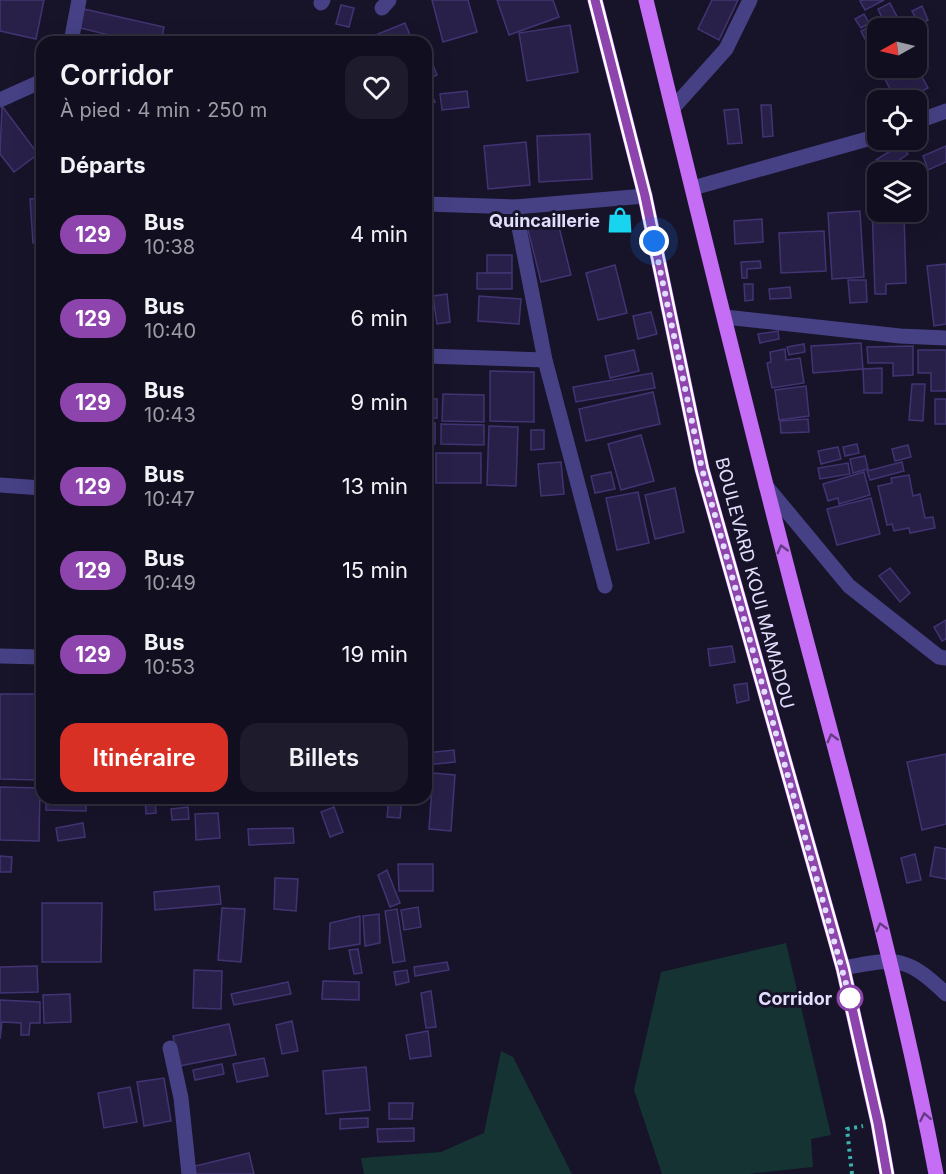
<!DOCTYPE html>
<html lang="fr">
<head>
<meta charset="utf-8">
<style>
  :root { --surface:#110e1f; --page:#1e1c2c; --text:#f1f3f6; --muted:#9c9ca4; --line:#302e3d; --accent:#d93025 }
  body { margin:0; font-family:Inter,sans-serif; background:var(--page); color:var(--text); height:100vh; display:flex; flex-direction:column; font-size:22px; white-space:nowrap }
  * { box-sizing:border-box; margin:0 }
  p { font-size:20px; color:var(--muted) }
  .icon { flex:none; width:33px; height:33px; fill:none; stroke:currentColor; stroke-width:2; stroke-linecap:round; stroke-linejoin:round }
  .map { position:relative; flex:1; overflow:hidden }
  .panel { position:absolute; left:36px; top:36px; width:396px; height:768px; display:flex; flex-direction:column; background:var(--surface); border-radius:18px; box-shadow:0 6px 24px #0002,0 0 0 2px var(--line) }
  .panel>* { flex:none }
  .badge { padding:0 12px; border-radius:20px; font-size:21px; line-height:39px }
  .needle { width:39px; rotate:262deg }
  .tools { position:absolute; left:867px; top:18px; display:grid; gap:12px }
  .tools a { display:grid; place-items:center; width:60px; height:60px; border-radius:12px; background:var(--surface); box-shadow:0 6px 24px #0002,0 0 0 2px var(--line); font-size:30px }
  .you { position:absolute; width:30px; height:30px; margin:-15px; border:4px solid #fff; border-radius:50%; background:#1a73e8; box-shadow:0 0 0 9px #1a73e833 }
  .map>.badge { position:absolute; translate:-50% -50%; box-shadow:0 0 0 3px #fff }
  h2 { padding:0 24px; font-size:22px; line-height:54px }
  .round { display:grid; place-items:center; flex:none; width:63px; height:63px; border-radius:18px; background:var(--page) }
  .summary { display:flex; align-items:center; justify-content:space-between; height:102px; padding:0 24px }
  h1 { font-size:28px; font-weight:600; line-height:45px }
  .action { display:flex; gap:12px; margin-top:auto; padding:12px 24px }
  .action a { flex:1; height:69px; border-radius:18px; background:var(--accent); color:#fff; font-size:24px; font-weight:600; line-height:69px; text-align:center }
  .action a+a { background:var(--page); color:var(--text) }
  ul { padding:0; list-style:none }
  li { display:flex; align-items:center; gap:18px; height:84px; padding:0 24px }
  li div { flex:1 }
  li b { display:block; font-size:22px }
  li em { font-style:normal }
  li .badge { min-width:66px; font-weight:700; text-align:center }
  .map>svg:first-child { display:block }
  .green { fill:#163333 }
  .building { fill:#292049; stroke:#423473; stroke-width:1.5 }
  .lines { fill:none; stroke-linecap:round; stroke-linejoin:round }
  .path { stroke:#3ab4b0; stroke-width:4; stroke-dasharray:3 4.5; stroke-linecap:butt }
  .minor { stroke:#464185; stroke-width:15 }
  .primary { stroke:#c56df5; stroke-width:15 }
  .oneway { stroke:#653b85 }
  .line-casing { stroke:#fff; stroke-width:14 }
  .line { stroke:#8e44ad; stroke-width:9 }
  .walk { stroke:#e2defd; stroke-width:6; stroke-dasharray:0 10.8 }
  .stop-dot { fill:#fff; stroke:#8e44ad; stroke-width:3 }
  .labels { text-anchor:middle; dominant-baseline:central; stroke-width:6; stroke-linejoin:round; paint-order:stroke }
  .poi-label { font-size:18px; font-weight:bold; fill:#e2defd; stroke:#171329; text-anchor:end }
  .street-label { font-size:18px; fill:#e2defd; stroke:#171329 }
  .stop-label { font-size:18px; font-weight:bold; fill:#e2defd; stroke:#171329; text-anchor:end }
</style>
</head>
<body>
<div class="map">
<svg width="946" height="1174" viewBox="0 0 946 1174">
  <rect width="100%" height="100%" fill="#171329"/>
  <!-- green -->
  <g class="green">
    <polygon points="786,943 831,1135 811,1139 813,1167 748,1174 662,1174 634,1090 661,972"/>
    <polygon points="501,1051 513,1057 572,1174 364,1174 361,1158 441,1152 484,1133"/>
  </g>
  <!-- building -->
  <g class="building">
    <polygon points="0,0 44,0 36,39 0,31"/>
    <polygon points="432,0 468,0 477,32 443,42"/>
    <polygon points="497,0 553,0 559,17 509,35"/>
    <polygon points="712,0 738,0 719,40 698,29"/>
    <polygon points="863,0 884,0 865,10 860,1"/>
    <polygon points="890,3 903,28 878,28 878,51 872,53 861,31 883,20 878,9"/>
    <polygon points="341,5 354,8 349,27 336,24"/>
    <polygon points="922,6 928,20 919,24 912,11"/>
    <polygon points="84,9 164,27 161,42 138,42 80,28"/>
    <polygon points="864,14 869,23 861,28 855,19"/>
    <polygon points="405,23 413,42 361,42 361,41"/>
    <polygon points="570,25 578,72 527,81 519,33"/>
    <polygon points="428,52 437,75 430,78 426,67"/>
    <polygon points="916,66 928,88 904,100 896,100 879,68"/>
    <polygon points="426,80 435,102 426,106"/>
    <polygon points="467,91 469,107 442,110 440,94"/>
    <polygon points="761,105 771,105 773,136 763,137"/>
    <polygon points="2,106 38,154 14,172 0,154"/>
    <polygon points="738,109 742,143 728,144 724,110"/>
    <polygon points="590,134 592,179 539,182 537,136"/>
    <polygon points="526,142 530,185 488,189 484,146"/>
    <polygon points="901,144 908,154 883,171 876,160"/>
    <polygon points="946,146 946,162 928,170 923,156"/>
    <polygon points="42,198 42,242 33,243 30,199"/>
    <polygon points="878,207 878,212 904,212 906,283 886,284 886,294 875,294 872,208"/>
    <polygon points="860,211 864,277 832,279 828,213"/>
    <polygon points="556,215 571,275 541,282 526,222"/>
    <polygon points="762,219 763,242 735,244 734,221"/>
    <polygon points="824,231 826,271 781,273 779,233"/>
    <rect x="487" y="255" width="25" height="18"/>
    <polygon points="760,261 761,268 747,269 747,278 742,278 741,262"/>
    <polygon points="946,264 946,324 934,326 927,266"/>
    <polygon points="615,265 627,313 598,320 586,273"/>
    <rect x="477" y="273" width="35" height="16"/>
    <polygon points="848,280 866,280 867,302 850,303"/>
    <polygon points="744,284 753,284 753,300 745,301"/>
    <polygon points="790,287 791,298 770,299 769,289"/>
    <polygon points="447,294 450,322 437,324 433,296"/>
    <polygon points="479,296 521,299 519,324 478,321"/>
    <polygon points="651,312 657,334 638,339 633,316"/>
    <polygon points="778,331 779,339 760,343 758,334"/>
    <polygon points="861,343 863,369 813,373 811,346"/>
    <polygon points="804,344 805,352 789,355 787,347"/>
    <polygon points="913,346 913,375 893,376 893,363 868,363 867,347"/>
    <polygon points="785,349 786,360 800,358 804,383 772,388 767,363 771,362 770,352"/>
    <polygon points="634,350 639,371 610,378 605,356"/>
    <polygon points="918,350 946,350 946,391 931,391 931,373 918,373"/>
    <polygon points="882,368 882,393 864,393 863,369"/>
    <polygon points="490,371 534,372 534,422 490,421"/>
    <polygon points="652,373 655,388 576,402 573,387"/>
    <polygon points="912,384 925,384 923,421 909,420"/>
    <polygon points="806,386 809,416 779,420 775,390"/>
    <polygon points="653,392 660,424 586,441 579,409"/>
    <polygon points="443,394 484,395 484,422 442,421"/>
    <rect x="426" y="399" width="11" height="19"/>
    <rect x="935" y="399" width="11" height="25"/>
    <polygon points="808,419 809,432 781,433 780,421"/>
    <rect x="426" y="423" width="9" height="21"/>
    <polygon points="441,424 484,425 484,445 441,444"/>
    <polygon points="489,426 518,427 516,486 487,485"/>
    <polygon points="531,430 544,430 544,449 531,450"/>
    <polygon points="641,435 654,481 621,490 608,444"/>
    <polygon points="857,444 859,453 845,456 843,447"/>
    <polygon points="908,445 911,457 895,461 892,449"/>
    <polygon points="838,447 841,459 821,464 818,451"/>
    <rect x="436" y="453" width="45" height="30"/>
    <polygon points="865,456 868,469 853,473 850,459"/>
    <polygon points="561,462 564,494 541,496 538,464"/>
    <polygon points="902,462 904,471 870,480 867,471"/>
    <polygon points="848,463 850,474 820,479 818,468"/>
    <polygon points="611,472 615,489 595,493 591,476"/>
    <polygon points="864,472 870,495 839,504 838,498 828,501 823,484"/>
    <polygon points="909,475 913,496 920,494 925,518 933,517 935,528 910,533 909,528 894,531 892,524 887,525 878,486 892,483 891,478"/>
    <polygon points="675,488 684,532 655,539 645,495"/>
    <polygon points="638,492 649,543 617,550 606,498"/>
    <polygon points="871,498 880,534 837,545 827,509"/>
    <polygon points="890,568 910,593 900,602 879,576"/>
    <polygon points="946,620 946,639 942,641 934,627"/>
    <polygon points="732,646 735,662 710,666 708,649"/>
    <polygon points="747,683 749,700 737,703 734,685"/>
    <polygon points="0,694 42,694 42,754 38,780 0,779"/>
    <polygon points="454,750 455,762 426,765 426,753"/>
    <polygon points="946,754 946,824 922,830 907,762"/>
    <polygon points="433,773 455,775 451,831 429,829"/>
    <polygon points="0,787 40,788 39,841 0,840"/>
    <polygon points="46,798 86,798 86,811 46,810"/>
    <polygon points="145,798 180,798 155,800 156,813 146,814"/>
    <polygon points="389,798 402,798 400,818 387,817"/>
    <polygon points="188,807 189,819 172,820 171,809"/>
    <polygon points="334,807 343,832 330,837 321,812"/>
    <polygon points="218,813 220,838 196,840 195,814"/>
    <polygon points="83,823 85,837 58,841 56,828"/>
    <polygon points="293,828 294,843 249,845 248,829"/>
    <polygon points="935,847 946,849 946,879 930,876"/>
    <polygon points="915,854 921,880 907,883 901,858"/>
    <polygon points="0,856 12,857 11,872 0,872"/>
    <polygon points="398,864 433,864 433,891 399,891"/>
    <polygon points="387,870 400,903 390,907 378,875"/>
    <polygon points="275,878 298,879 296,911 274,909"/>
    <polygon points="219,886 221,904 155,910 154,892"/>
    <polygon points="42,903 102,903 101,962 42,962"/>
    <polygon points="418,907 421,927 404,930 401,910"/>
    <polygon points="222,908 245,909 241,962 218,960"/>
    <polygon points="397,909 405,961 393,963 385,911"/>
    <polygon points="379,914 380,943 365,946 363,916"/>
    <polygon points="360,916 360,944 329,949 330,923"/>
    <polygon points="358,949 362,973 354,974 349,950"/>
    <polygon points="447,962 449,970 415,976 414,967"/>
    <polygon points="37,966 38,992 0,993 0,967"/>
    <polygon points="194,970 222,971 221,1009 193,1008"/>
    <polygon points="407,970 409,982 396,985 394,972"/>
    <polygon points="323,981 359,982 359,1000 322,999"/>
    <polygon points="288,982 291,994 234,1005 231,994"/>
    <polygon points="431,991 436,1027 426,1028 421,993"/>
    <polygon points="70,994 71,1022 44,1023 43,995"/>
    <polygon points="0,1000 40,1002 40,1023 30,1023 29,1035 21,1035 21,1023 2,1022 0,1039"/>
    <polygon points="292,1021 298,1051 282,1054 276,1025"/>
    <polygon points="229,1024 236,1055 179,1066 173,1036"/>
    <polygon points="428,1031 431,1056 410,1059 406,1035"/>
    <polygon points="264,1058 268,1076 237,1082 233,1064"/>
    <polygon points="222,1064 224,1074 195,1080 193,1070"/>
    <polygon points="366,1067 370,1110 326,1114 323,1071"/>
    <polygon points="164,1078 171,1121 144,1126 137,1082"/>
    <polygon points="130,1087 137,1122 104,1128 98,1093"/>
    <polygon points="389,1103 413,1103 412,1119 389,1119"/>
    <polygon points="368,1118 368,1127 340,1129 340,1119"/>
    <polygon points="414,1128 414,1141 378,1142 377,1129"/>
    <polygon points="249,1153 254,1174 192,1174 191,1167"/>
  </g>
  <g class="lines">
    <!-- path -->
    <polyline class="path" points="852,1174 847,1129 863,1126"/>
    <!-- minor -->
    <g class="minor">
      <polyline points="321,3 323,0"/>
      <polyline points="382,8 389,0"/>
      <polyline points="71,42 79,0"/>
      <polyline points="0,100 42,81"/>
      <polyline points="673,108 726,49 750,0"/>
      <polyline points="916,122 946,111"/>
      <polyline points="693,188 878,136"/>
      <polyline points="426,204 515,207 645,196"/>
      <polyline points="515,207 545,360 605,586"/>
      <polyline points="725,317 900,336 946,338"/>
      <polyline points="426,356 545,360"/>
      <polyline points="0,485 42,488"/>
      <polyline points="766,486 849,586 939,657 946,658"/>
      <polyline points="0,656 42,657"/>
      <path d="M 843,968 C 895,958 906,955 946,994"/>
      <polyline points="170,1048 181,1098 189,1174"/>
    </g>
    <!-- primary -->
    <g class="primary">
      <polyline points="595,0 645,196 702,469 843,968 878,1123 887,1174"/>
      <path d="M 646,0 C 694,197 742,394 793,590 C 844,784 899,977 936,1174"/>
    </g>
  </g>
  <!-- one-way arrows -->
  <defs><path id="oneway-chevron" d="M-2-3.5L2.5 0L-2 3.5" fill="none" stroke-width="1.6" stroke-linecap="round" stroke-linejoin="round" transform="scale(1.5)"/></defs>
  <g class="oneway">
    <use href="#oneway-chevron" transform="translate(782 549) rotate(-105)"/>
    <use href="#oneway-chevron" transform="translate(832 738) rotate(-105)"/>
    <use href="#oneway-chevron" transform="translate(881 927) rotate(-105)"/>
    <use href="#oneway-chevron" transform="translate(925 1117) rotate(-101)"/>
  </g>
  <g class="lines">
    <!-- line casing -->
    <g class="line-casing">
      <polyline id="line" points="595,0 645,196 702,469 843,968 878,1123 887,1174"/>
    </g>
    <!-- line -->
    <use href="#line" class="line"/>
    <!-- walk -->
    <polyline class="walk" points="654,241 702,469 850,998"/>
  </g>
  <!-- icons -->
  <defs>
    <g id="shop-bare" transform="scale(2.07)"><path d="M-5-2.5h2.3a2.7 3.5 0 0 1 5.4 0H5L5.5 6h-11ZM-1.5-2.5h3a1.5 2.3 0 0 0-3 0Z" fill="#18d4ee" stroke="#171329" stroke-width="2.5" paint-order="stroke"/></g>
  </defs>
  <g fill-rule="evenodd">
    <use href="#shop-bare" x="620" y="220"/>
  </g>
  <!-- markers -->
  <circle class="stop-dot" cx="850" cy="998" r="12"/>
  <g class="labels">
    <!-- poi labels -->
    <g class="poi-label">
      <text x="600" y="220">Quincaillerie</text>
    </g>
    <!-- street labels -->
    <g class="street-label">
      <text transform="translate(755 583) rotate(75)">BOULEVARD KOUI MAMADOU</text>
    </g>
    <!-- stop labels -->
    <g class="stop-label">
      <text x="832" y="998">Corridor</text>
    </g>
  </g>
</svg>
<div class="tools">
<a><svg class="needle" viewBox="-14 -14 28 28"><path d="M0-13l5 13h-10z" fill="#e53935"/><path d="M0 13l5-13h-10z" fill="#9c9ca4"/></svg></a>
<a><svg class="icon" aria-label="locate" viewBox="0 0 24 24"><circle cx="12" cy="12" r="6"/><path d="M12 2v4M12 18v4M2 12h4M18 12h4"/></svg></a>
<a><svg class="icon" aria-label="layers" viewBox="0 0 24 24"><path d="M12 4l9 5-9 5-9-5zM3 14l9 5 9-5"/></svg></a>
</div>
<div class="you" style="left:654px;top:241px"></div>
<section class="panel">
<div class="summary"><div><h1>Corridor</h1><p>À pied · 4 min · 250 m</p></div><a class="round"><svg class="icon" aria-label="heart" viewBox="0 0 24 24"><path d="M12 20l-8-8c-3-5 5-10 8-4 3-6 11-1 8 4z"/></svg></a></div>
<h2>Départs</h2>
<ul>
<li><span class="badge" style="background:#8e44ad;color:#fff">129</span><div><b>Bus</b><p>10:38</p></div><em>4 min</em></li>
<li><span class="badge" style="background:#8e44ad;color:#fff">129</span><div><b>Bus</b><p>10:40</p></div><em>6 min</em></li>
<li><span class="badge" style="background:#8e44ad;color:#fff">129</span><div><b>Bus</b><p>10:43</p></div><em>9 min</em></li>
<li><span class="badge" style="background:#8e44ad;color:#fff">129</span><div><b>Bus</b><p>10:47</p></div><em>13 min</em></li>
<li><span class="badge" style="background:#8e44ad;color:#fff">129</span><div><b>Bus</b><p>10:49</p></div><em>15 min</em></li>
<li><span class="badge" style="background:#8e44ad;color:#fff">129</span><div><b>Bus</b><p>10:53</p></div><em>19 min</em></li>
</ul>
<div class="action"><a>Itinéraire</a><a>Billets</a></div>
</section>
</div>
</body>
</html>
